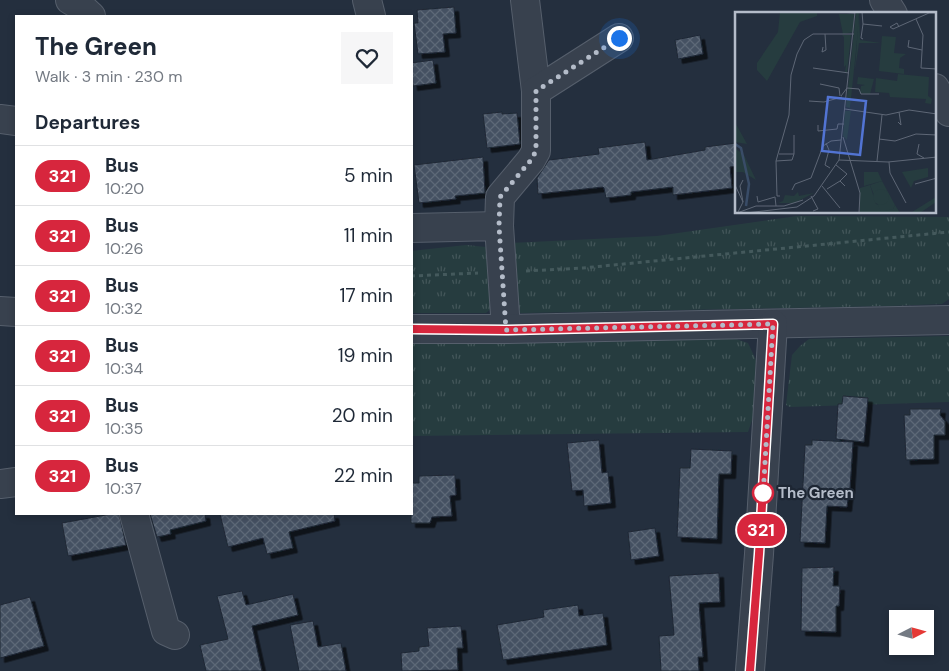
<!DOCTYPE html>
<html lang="en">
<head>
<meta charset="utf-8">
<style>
  :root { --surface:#fff; --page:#f6f6f7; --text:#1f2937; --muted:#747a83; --line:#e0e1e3 }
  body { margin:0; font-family:"DM Sans",sans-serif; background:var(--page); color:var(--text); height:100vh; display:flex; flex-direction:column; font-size:19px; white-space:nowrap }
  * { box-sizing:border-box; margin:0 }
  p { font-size:16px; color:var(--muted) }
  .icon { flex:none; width:28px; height:28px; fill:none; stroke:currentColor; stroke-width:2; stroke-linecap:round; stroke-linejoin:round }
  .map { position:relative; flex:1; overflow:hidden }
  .panel { position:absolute; left:15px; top:15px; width:398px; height:500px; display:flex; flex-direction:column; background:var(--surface); border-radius:0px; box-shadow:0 2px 8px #0003 }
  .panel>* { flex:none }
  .badge { padding:0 10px; border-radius:16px; font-size:18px; line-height:32px }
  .needle { width:32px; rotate:84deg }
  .fabs { position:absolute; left:889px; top:610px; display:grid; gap:10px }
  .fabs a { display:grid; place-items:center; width:45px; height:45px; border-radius:0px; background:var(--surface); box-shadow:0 2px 8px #0003; font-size:25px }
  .you { position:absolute; width:25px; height:25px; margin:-12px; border:4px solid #fff; border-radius:50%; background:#1a73e8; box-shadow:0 0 0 8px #1a73e833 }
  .map>.badge { position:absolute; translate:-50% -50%; box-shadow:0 0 0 2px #fff }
  h2 { padding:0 20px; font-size:19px; line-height:45px }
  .round { display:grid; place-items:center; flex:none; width:52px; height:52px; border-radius:0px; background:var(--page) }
  .summary { display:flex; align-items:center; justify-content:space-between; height:85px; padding:0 20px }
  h1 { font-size:24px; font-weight:800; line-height:38px }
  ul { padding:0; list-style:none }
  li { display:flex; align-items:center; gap:15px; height:60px; padding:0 20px; border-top:1px solid var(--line) }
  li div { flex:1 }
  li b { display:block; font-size:19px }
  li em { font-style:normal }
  li .badge { min-width:55px; font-weight:700; text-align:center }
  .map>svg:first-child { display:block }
  .grass { fill:url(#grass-tufts) }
  .building { fill:url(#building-cross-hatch); stroke:#1f2835; filter:url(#shadow) }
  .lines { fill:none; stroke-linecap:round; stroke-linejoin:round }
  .minor-casing { stroke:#565f6c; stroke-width:30 }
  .path { stroke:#44595c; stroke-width:3; stroke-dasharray:4 4; stroke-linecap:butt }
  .minor { stroke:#38414e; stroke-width:28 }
  .line-casing { stroke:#fff; stroke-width:11 }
  .line { stroke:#d7263d; stroke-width:8 }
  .walk { stroke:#b4bcc9; stroke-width:5; stroke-dasharray:0 9 }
  .stop-dot { fill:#fff; stroke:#d7263d; stroke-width:2.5 }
  .labels { text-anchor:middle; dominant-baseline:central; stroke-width:4.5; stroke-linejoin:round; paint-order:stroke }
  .stop-label { font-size:15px; font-weight:bold; fill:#b4bcc9; stroke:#1d2633; text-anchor:start }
  .inset-river { fill:none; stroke:#394c67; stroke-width:2.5 }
  .inset-road { fill:none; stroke:#5e6776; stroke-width:1 }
  .view { fill:#5274d3; fill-opacity:0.15; stroke:#5274d3; stroke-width:2.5 }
  .inset-edge { fill:none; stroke:#b4bcc9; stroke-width:2.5 }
</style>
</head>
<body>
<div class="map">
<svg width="949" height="671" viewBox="0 0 949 671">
  <defs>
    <pattern id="grass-tufts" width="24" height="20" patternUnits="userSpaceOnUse" patternTransform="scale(1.25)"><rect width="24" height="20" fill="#263c3f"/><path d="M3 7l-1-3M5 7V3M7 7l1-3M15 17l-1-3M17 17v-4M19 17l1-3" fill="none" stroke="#435659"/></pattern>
    <pattern id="building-cross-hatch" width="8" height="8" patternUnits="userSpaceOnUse" patternTransform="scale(1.25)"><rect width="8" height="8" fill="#455162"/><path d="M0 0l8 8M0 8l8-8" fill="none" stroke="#5d6877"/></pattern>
    <filter id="shadow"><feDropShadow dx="4.5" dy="4.5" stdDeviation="0" flood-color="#0009"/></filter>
  </defs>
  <rect width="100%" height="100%" fill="#242f3e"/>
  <!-- grass -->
  <g class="grass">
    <polygon points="797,216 949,217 949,299 942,304 890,306 521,313 514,310 510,243 657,236"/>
    <polygon points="466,245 486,247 491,258 493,307 486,313 411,313 411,251"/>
    <polygon points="727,336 748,343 756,360 755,412 748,432 411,436 411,342"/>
    <polygon points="949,336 949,402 790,407 786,405 792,355 800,346 809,339"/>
  </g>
  <!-- building -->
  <g class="building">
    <polygon points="454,7 456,33 443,34 445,52 418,54 414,23 418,23 417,10"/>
    <polygon points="700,35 703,54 678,59 675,40"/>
    <polygon points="433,60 436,83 413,86 411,63"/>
    <polygon points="502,112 502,114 517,113 520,144 487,148 483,114"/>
    <polygon points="645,142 647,160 705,150 705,147 736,143 736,166 730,167 732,188 673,195 673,187 631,192 631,195 606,198 604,188 603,187 538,194 537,178 549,160 599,154 598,148"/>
    <polygon points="483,157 485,193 455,196 456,199 419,203 414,165"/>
    <polygon points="843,396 868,398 864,442 836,439 838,404 842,404"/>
    <polygon points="910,409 941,409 940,415 945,421 945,435 934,435 934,459 906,460 904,415 910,415"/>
    <polygon points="599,440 602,473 608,472 611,503 584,506 583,490 572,491 567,443"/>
    <polygon points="812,440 853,442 850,489 849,489 847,507 827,506 825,543 800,542 805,445 812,445"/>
    <polygon points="691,449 732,451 731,474 719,474 717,539 677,537 680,468 690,468"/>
    <polygon points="455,475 456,495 450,496 452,516 432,517 430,523 411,523 411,483 419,483 419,476"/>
    <polygon points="111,514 119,514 126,545 68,556 62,523"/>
    <polygon points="150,514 205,514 206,521 170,530 171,534 157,537"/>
    <polygon points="220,514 334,514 335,521 289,532 293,548 267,554 263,538 228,547"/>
    <polygon points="655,528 659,556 631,560 628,532"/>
    <polygon points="834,567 833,586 840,586 839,606 836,606 836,632 801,631 802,568"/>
    <polygon points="719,573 720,602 699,603 703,657 698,657 699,671 661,671 659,636 674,635 669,576"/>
    <polygon points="242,591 246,605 293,594 298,615 252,626 262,671 206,671 200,645 228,639 217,596"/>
    <polygon points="30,597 44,646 0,658 0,605"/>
    <polygon points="578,605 579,616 603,613 607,645 503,660 497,625 544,617 543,610"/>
    <polygon points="313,621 318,647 341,643 346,671 299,671 290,625"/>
    <polygon points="461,626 463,648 457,648 458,670 402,671 401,653 419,651 419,647 429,646 427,628"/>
  </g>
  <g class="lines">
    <!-- minor casing -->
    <g class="minor-casing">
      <g id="minor">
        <polyline points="70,0 80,6 91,16"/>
        <polyline points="367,0 371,16"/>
        <polyline points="525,0 536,91"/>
        <polyline points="884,0 893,14"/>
        <polyline points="935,88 949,112"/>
        <polyline points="0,119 16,121"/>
        <polyline points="499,226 500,197 531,160 536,151 536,91 619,38"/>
        <polyline points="411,228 499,226 506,329"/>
        <polyline points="0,311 16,312"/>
        <polyline points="411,329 506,329 949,320"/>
        <polyline points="0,484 16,482"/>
        <polyline points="134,514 166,631 175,635"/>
        <polyline points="750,671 759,554 773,324"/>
      </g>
    </g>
    <!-- path -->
    <g class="path">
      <polyline points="526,271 583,268 949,232"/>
      <polyline points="411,276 478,273"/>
    </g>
    <!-- minor -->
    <use href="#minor" class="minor"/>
  </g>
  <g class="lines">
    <!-- line casing -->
    <g class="line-casing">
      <polyline id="line" points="411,329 506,330 773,324 759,554 750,671"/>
    </g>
    <!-- line -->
    <use href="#line" class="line"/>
    <!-- walk -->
    <polyline class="walk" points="619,38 536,91 536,151 531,160 500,197 499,226 506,330 773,324 763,497 763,493"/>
  </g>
  <!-- markers -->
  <circle class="stop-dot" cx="763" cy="493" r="10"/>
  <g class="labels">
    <!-- stop labels -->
    <g class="stop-label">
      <text x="778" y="493">The Green</text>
    </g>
  </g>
  <!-- overview -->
  <g transform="translate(735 12)">
    <rect width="201" height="201" fill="#242f3e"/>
    <path d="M 121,0 L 124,0 L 123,19 L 115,96 L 111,95 ZM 104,2 L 119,2 L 118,20 L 108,22 ZM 107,23 L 116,23 L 112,60 L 110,60 L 111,53 L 109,55 L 109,25 ZM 147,24 L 161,25 L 159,41 L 171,42 L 165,46 L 164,56 L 169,57 L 169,62 L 144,59 ZM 0,97 L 1,112 L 12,132 L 0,130 ZM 110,99 L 116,99 L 112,128 L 108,124 Z" fill="#263c3f"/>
    <path d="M 45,0 L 82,0 L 82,4 L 65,10 L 32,69 L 22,58 L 22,51 L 43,20 ZM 124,0 L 125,28 L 146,31 L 124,31 L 120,58 ZM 0,136 L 9,143 L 21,168 L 8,160 L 0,160 ZM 135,173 L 141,192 L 158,197 L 160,193 L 165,201 L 177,200 L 201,185 L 201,190 L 185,201 L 125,201 L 125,176 ZM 63,180 L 64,184 L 79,181 L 59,191 L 43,191 L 48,189 L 50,183 L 59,184 Z" fill="#263c3f"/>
    <path d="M 163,62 L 194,65 L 193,84 L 197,87 L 196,92 L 190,91 L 191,87 L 155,85 L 154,81 L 140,80 L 141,66 L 162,69 ZM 193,156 L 193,165 L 179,169 L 176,176 L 167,160 ZM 147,169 L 160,193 L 158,197 L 146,200 L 135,173 Z" fill="#263c3f"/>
    <path d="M 129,160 L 143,160 L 147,169 L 129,174 Z" fill="#263c3f"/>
    <path d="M 123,65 L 139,67 L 135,82 L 125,81 L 126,74 L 130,73 L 122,72 ZM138 185a8 8 0 1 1 16 0a8 8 0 1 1-16 0Z" fill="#263c3f"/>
    <path class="inset-river" d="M 0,132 L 6,136 L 14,172 L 11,194"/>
    <path class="inset-road" d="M 103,0 L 120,1M 127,0 L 128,12 L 147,14M 181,7 L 188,23 L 186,56 L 202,57M 128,12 L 126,26 L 128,27M 164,15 L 162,11 L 155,15 L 158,17 L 194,1 L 202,1M 174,28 L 173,35 L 187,38M 88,35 L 87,40 L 91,38 L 90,22M 78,56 L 114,61M 85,72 L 104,76 L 105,84M 106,84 L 112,76 L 124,77 L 126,82 L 144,82M 74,89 L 89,90 L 107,85M 110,97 L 151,103 L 174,98 L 202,102M 163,110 L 166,113 L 164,100M 83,113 L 83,119 L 102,117 L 103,112 L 109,112M 108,125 L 125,181 L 124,201M 144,127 L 160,129 L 181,122 L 202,123M 91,131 L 94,138 L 90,153 L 95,156M 184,132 L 182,142 L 189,146M 44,142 L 59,142 L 59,123M 104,148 L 120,0M 41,149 L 57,148 L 59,142M 142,149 L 147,103M 154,150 L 155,161 L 171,191M 101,153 L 112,162 L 105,169 L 110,174M 8,168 L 5,174 L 8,190M 180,172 L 202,166M 0,173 L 8,190 L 3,200M 87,174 L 105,196M 92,177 L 105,169M 57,178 L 60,172 L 76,166 L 88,134 L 96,129 L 106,128M 22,184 L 23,190 L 40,185 L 41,194M 45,184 L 42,184 L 41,149 L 54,103 L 56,63 L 62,42 L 69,28 L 78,22 L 119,22M 76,184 L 83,197 L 78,199M 2,201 L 21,194 L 49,194 L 68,188M 11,201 L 62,195 L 79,184 L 104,148 L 153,150 L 202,145"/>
    <path class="view" d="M 93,85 L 131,89 L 125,143 L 87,139 Z"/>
    <rect width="201" height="201" class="inset-edge"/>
  </g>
</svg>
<div class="fabs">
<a><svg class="needle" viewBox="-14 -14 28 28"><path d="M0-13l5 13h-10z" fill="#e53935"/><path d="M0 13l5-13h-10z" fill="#747a83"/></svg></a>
</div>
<div class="you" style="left:619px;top:38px"></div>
<b class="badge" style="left:761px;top:530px;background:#d7263d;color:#fff">321</b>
<section class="panel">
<div class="summary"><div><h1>The Green</h1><p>Walk · 3 min · 230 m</p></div><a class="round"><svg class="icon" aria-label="heart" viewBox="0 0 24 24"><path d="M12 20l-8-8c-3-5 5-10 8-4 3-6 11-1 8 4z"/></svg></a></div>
<h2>Departures</h2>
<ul>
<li><span class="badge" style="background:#d7263d;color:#fff">321</span><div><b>Bus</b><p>10:20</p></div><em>5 min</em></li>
<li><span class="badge" style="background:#d7263d;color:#fff">321</span><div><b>Bus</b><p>10:26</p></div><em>11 min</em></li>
<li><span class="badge" style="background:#d7263d;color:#fff">321</span><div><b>Bus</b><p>10:32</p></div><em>17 min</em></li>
<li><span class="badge" style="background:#d7263d;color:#fff">321</span><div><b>Bus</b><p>10:34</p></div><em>19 min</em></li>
<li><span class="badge" style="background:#d7263d;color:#fff">321</span><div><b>Bus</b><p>10:35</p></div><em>20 min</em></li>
<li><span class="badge" style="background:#d7263d;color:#fff">321</span><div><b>Bus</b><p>10:37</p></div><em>22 min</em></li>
</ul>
</section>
</div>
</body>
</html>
